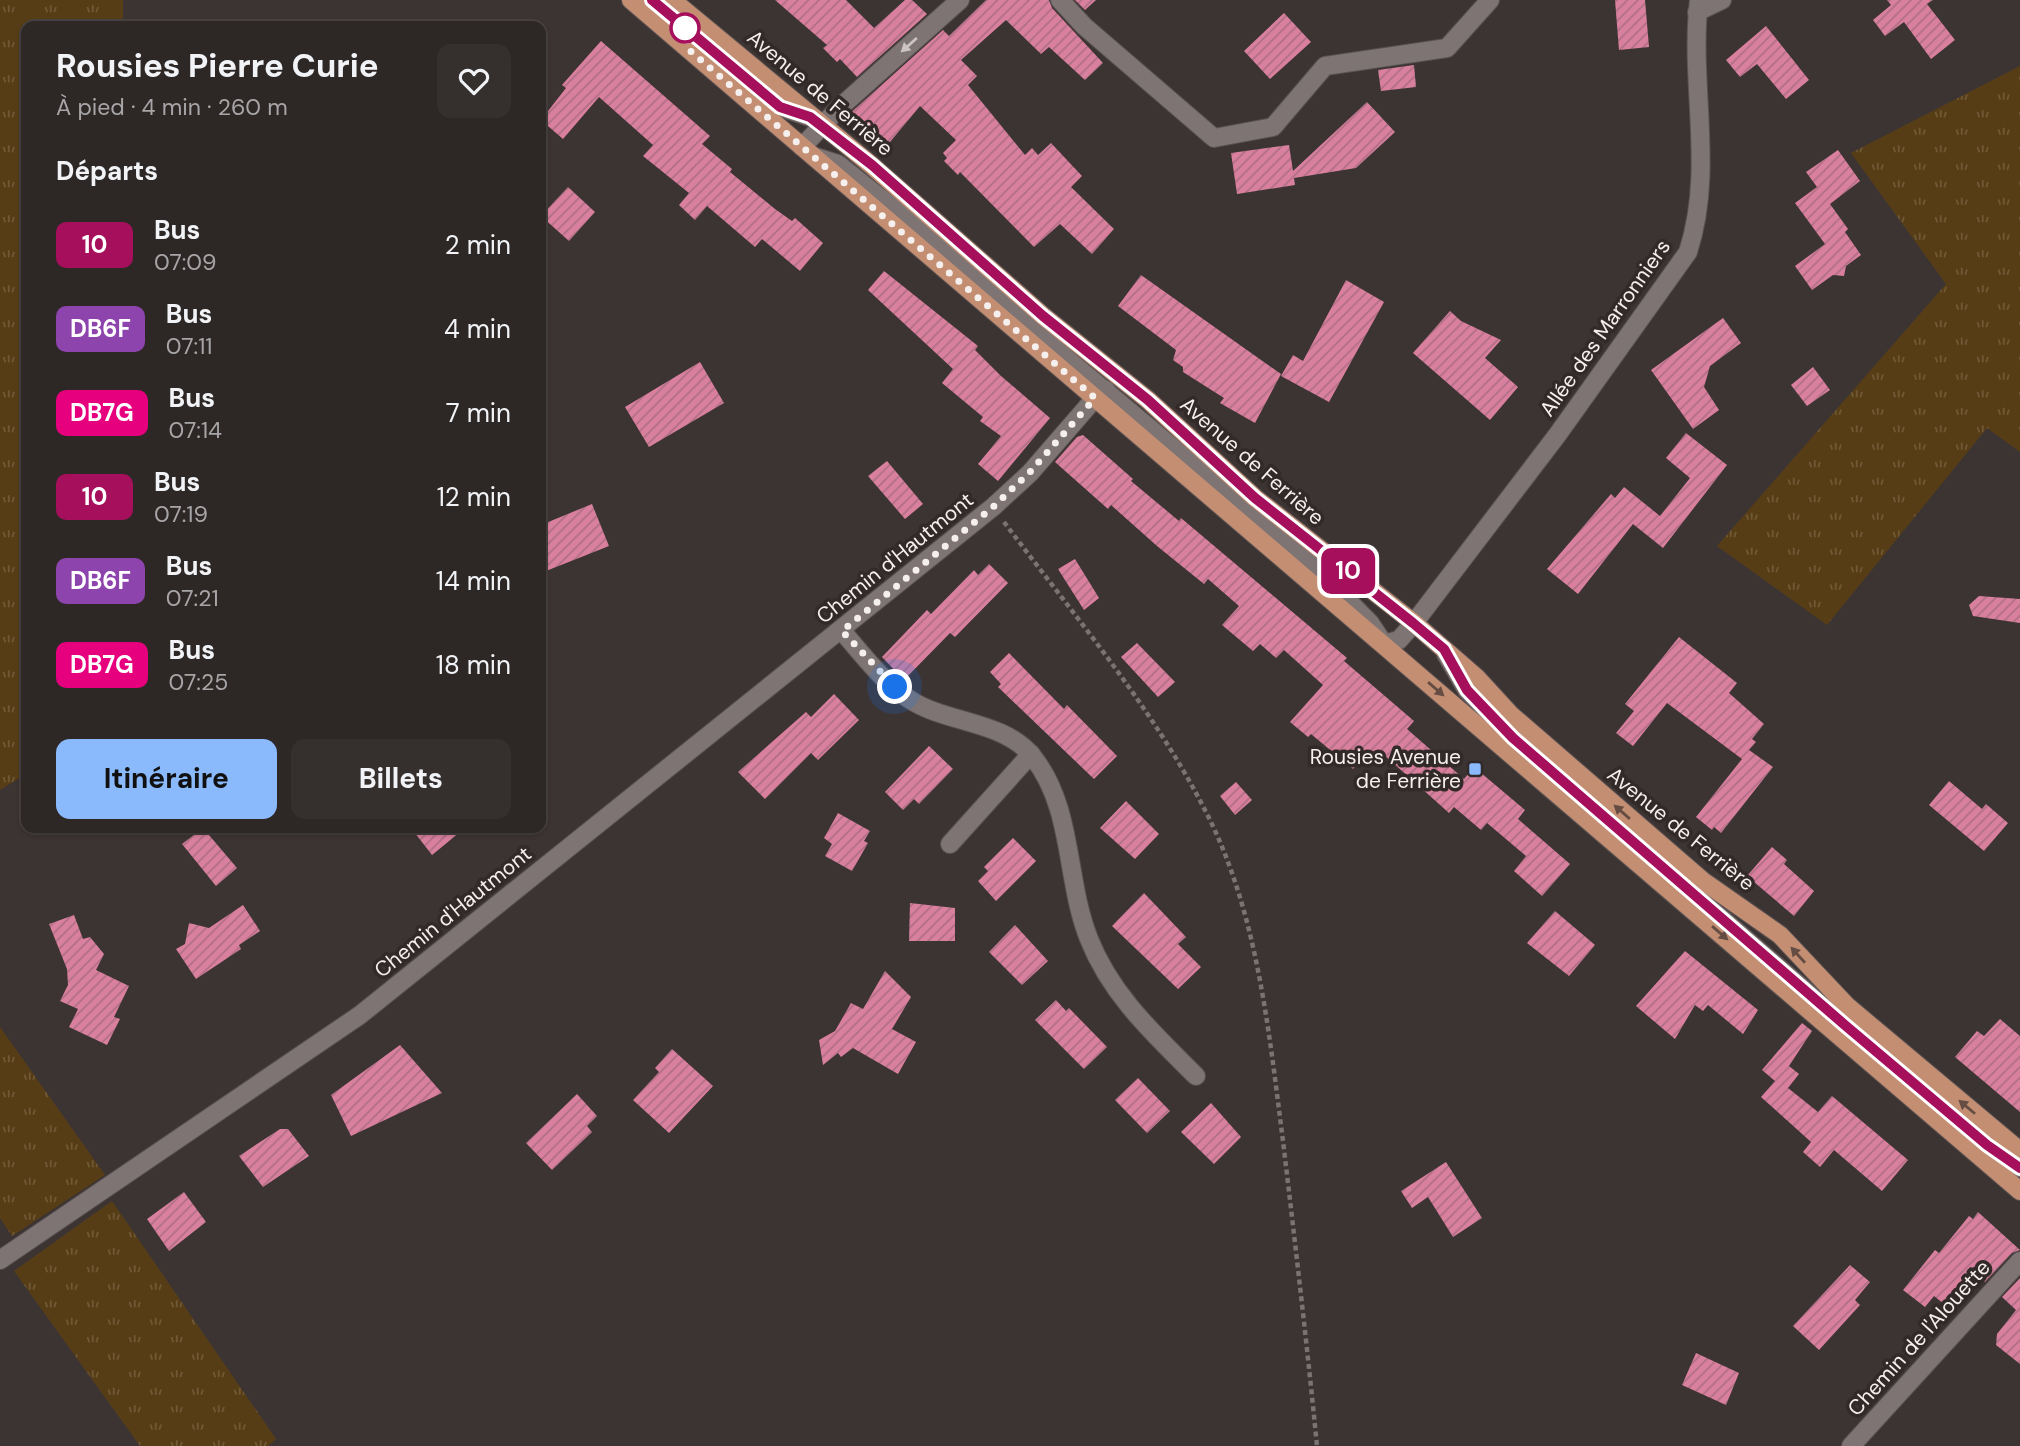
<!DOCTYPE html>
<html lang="fr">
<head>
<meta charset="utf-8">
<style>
  :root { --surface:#2d2726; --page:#352f2e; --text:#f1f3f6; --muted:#a7a5a7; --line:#484443; --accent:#8abafc }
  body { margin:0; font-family:"DM Sans",sans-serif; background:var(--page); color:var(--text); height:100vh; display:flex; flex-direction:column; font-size:26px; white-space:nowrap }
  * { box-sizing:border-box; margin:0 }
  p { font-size:23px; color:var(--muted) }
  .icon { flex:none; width:38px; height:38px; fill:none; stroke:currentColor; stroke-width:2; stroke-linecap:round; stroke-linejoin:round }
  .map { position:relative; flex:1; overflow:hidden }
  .drawer { position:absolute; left:21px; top:21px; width:525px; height:812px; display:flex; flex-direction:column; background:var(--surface); border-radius:14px; box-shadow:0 2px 5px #0004,0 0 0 2px var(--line) }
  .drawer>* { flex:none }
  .badge { padding:0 14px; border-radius:10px; font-size:24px; line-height:46px }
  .you { position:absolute; width:35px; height:35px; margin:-18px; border:5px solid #fff; border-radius:50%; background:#1a73e8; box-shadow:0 0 0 10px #1a73e833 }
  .map>.badge { position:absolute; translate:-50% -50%; box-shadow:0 0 0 4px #fff }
  h2 { padding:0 35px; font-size:26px; line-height:63px }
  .round { display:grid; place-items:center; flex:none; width:74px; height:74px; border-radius:14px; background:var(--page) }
  .overview { display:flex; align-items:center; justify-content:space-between; height:119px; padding:0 35px }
  h1 { font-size:33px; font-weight:700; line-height:52px }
  .action { display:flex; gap:14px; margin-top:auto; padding:14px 35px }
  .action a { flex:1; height:80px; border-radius:14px; background:var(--accent); color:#111; font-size:28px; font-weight:700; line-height:80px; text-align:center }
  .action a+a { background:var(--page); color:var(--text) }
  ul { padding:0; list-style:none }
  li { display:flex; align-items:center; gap:21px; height:84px; padding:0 35px }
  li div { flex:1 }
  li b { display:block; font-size:26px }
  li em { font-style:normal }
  li .badge { min-width:77px; font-weight:700; text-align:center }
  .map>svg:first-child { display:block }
  .grass { fill:url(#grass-tufts) }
  .building { fill:url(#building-hatch) }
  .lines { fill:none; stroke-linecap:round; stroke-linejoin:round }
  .minor-casing { stroke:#5a5252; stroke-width:20 }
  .major-casing { stroke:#5a5252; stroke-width:20 }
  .path { stroke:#7a7372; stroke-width:4.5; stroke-dasharray:5 3.5; stroke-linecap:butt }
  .minor { stroke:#7d7473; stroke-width:18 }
  .major { stroke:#c48e72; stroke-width:18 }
  .oneway { fill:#cbc4c3 }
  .oneway2 { fill:#654d43 }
  .line-casing { stroke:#fff; stroke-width:16 }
  .line { stroke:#a50f5b; stroke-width:10 }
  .walk { stroke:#f5efee; stroke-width:7; stroke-dasharray:0 12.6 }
  .stop-dot { fill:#fff; stroke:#a50f5b; stroke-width:3.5 }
  .poi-dot { fill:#8abafc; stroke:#322a29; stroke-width:2.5 }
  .labels { text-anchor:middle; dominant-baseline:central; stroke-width:7; stroke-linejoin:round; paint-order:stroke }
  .street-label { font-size:21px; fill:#f5efee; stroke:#322a29 }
  .poi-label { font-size:21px; fill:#f5efee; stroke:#322a29; text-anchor:end }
</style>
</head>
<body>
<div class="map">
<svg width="2020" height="1446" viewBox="0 0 2020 1446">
  <defs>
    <pattern id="grass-tufts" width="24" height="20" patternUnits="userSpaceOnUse" patternTransform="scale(1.75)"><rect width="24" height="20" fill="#573d15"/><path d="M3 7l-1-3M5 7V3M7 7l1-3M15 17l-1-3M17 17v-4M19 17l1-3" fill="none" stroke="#705937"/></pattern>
    <pattern id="building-hatch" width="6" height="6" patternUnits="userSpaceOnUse" patternTransform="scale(1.75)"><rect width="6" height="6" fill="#da809f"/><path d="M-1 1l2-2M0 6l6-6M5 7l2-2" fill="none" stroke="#af6f85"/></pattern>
  </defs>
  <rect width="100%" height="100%" fill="#3c3433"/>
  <!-- grass -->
  <g class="grass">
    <polygon points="0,0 123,0 123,26 26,26 26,774 0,790"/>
    <polygon points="2020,66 2020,452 1987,428 1827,625 1717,546 1946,284 1851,153"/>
    <polygon points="0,1027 105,1175 12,1236 0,1218"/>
    <polygon points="112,1201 276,1439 268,1446 140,1446 14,1271"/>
  </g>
  <!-- building -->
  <g class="building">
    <polygon points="775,0 846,0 874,28 905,0 912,0 927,14 857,77 840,59 837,62 823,48 827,45"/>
    <polygon points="986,0 1049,0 1052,8 1103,63 1085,80 1049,47 1041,54 1006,20 961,60 977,76 968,85 1025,155 1032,148 1038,155 1051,143 1082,176 1071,187 1114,229 1092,254 1060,224 1034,247 960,172 958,175 944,161 947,158 943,153 956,140 920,106 885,148 847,116 943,30 949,36"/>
    <polygon points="1075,0 1096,0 1085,10"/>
    <polygon points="1615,0 1645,0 1649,47 1619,50"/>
    <polygon points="1887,0 1933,0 1927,4 1955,40 1931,59 1904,22 1885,36 1873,20 1891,5"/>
    <polygon points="1284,13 1311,42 1270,79 1244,51"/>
    <polygon points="1766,26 1809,80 1786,99 1757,64 1740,77 1726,60"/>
    <polygon points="601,41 710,136 702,144 732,169 730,172 775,209 792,221 795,218 823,243 800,271 762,239 755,247 707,206 695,220 679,205 689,193 643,156 653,145 599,97 563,139 541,120 566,88 562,85"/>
    <polygon points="1414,65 1416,87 1381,91 1378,70"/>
    <polygon points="1367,102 1395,132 1356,168 1294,178 1295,185 1237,194 1231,153 1289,145 1293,171"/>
    <polygon points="1838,150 1860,181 1830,204 1848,229 1845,232 1861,255 1846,266 1844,276 1833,275 1812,290 1795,266 1825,244 1795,203 1817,187 1806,172"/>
    <polygon points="568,187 595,212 569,241 541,216"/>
    <polygon points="884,271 978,346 975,350 1001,376 1050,418 998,481 978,464 1001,436 980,421 983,417 942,383 953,369 868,290"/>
    <polygon points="1141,275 1281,374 1255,423 1220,403 1224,398 1183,372 1183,367 1173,360 1176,350 1118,306"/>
    <polygon points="1346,280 1384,302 1329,402 1281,376 1293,355 1303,361"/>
    <polygon points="1450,311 1461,321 1501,340 1485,358 1518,387 1490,420 1413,353"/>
    <polygon points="1723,318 1741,343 1710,366 1704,387 1719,410 1693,429 1651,370"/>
    <polygon points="700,362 724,403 649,447 625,407"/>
    <polygon points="1813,367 1830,390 1807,406 1791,385"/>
    <polygon points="1686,433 1727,465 1663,548 1633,524 1578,594 1547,569 1611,494 1615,498 1624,487 1660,516 1690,478 1666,458"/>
    <polygon points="1083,435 1133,479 1131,481 1179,521 1181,518 1347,658 1344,661 1414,721 1407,729 1464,779 1474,767 1525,810 1518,819 1570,864 1542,896 1514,871 1526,856 1487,823 1481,830 1454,807 1449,813 1382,753 1370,767 1361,759 1353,769 1311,734 1308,737 1290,722 1323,685 1284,650 1276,658 1260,644 1253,651 1222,625 1239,606 1208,579 1204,584 1157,546 1111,505 1108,509 1055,462 1077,437"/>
    <polygon points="887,461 923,504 905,519 868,476"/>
    <polygon points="592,504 609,546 541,573 541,525"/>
    <polygon points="1075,559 1099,598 1084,610 1058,569"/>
    <polygon points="989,564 1008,583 955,637 950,633 904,680 882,657 927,610 931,614 974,570 978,575"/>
    <polygon points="1979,596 2020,599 2020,623 1973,616 1969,605"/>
    <polygon points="1679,637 1737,683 1729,693 1764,724 1752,739 1756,742 1749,750 1773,767 1721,833 1714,827 1712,830 1696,817 1742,759 1667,703 1633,746 1616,733 1634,711 1625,704"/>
    <polygon points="1137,643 1175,682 1158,697 1121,657"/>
    <polygon points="1009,653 1064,709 1067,705 1117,756 1094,779 998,687 1001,684 990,672"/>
    <polygon points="834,694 859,720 818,760 811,753 765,799 738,772 806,712 811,717"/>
    <polygon points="929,746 953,769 919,804 914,799 903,810 885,792"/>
    <polygon points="1949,781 1982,809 1986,804 2008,823 1984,851 1929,805"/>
    <polygon points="1236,782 1252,800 1235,815 1220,796"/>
    <polygon points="1126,801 1159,834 1135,859 1100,828"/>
    <polygon points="838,813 870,831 864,841 868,843 852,871 825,856 832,844 824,838"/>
    <polygon points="203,828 237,868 216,886 182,844"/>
    <polygon points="411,828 465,828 432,855"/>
    <polygon points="1013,838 1036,861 996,901 978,881 988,871 984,867"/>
    <polygon points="1772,847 1787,860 1784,864 1814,891 1794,916 1747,876"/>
    <polygon points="1144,893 1186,937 1178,944 1201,967 1178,989 1112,926"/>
    <polygon points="910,903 955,908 955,941 909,941"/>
    <polygon points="243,905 260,931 239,945 241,949 196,979 176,949 185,944 189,923 209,928"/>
    <polygon points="1555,911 1595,945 1569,976 1527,943"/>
    <polygon points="74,915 83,939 90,937 104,954 96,970 129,986 114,1017 120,1019 107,1045 69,1027 78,1009 60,1001 68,985 67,969 49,924"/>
    <polygon points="1015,925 1048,961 1022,985 989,952"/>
    <polygon points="1685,951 1758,1010 1743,1034 1708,1005 1703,1011 1695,1005 1675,1039 1636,1006"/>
    <polygon points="885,971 911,997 892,1029 916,1042 898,1074 853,1048 841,1057 838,1053 823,1065 819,1040 835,1031 851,1003 863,1009"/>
    <polygon points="1056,1000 1066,1011 1069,1008 1107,1047 1084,1069 1035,1020"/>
    <polygon points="2000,1019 2020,1036 2020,1112 1955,1057 1977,1031 1984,1036"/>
    <polygon points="1802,1023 1812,1031 1789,1066 1799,1074 1788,1088 1818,1112 1832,1096 1908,1160 1882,1191 1834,1150 1820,1167 1803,1152 1811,1142 1761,1097 1775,1081 1762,1070"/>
    <polygon points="400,1045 442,1093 351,1136 331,1095"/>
    <polygon points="672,1049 713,1086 669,1133 633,1100 659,1072 655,1068"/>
    <polygon points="1138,1078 1170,1111 1147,1133 1115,1100"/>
    <polygon points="577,1094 597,1116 587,1126 592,1132 552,1170 526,1143"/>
    <polygon points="1211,1103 1241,1137 1214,1164 1181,1132"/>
    <polygon points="280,1129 288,1129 309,1156 263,1187 239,1156"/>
    <polygon points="1446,1162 1482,1218 1453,1237 1428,1197 1412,1208 1401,1191"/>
    <polygon points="184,1192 206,1222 169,1251 147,1219"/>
    <polygon points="1978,1212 2020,1250 2012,1253 1985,1282 1981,1279 1970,1291 1961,1283 1944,1304 1934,1296 1925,1307 1903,1290 1935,1250 1939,1253 1969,1216 1973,1219"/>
    <polygon points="1850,1265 1870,1282 1855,1300 1860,1305 1819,1350 1793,1326"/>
    <polygon points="2020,1278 2020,1364 1996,1345 1997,1334 2016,1310 2002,1297"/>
    <polygon points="1696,1353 1739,1373 1726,1405 1682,1385"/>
  </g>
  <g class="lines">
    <!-- minor casing -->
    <g class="minor-casing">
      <g id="minor">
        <polyline points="652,0 780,107 810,117"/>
        <polyline points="1060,0 1084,26 1214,138 1273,127 1325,66 1447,48 1490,0"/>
        <polyline points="1697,12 1722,0"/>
        <polyline points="802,147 838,109 960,0"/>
        <path d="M 813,156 L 838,164 L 913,224 L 1072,363 L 1315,567 L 1370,623 L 1384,644 L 1399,640 L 1414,623 L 1558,434 L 1688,252 C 1715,169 1689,84 1699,0"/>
        <path d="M 842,631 C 862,654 882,681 909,699 C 946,724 1004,720 1033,757 C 1074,809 1065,879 1089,939 C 1111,995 1154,1034 1196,1076"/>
        <polyline points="1446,654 1467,690 1513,738 1846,1026 1987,1145 2020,1168"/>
        <polyline points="950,844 1031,754"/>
        <polyline points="0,1260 360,1015 993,507 1030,473 1095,398 1106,390"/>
        <polyline points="1851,1446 2020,1261"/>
      </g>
    </g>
    <!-- major casing -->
    <g class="major-casing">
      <g id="major">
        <polyline points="631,0 2020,1191"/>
        <polyline points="672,0 871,165 1043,316 1148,400 1255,498 1414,623 1477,678 1511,715 1703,881 1780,935 1847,1006 2020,1151"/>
      </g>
    </g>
    <!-- path -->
    <path class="path" d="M 1004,522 C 1075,617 1156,711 1209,818 C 1258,917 1269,1033 1283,1141 C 1295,1242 1307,1344 1317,1446"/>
    <!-- minor -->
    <use href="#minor" class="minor"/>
    <!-- major -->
    <use href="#major" class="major"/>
  </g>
  <!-- one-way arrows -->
  <defs><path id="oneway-solid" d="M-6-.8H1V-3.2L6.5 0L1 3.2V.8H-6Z" transform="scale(1.75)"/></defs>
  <use class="oneway" href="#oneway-solid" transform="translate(909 45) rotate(138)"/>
  <g class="oneway2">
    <use href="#oneway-solid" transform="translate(1436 689) rotate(41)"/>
    <use href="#oneway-solid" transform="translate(1622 812) rotate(-139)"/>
    <use href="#oneway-solid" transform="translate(1720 933) rotate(41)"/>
    <use href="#oneway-solid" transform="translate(1798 955) rotate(-132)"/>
    <use href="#oneway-solid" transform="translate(1967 1107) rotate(-140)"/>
  </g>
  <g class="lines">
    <!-- line casing -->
    <g class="line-casing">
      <polyline id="line" points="652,0 780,107 810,117 872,165 1043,316 1148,400 1255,498 1413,623 1444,649 1467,690 1513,738 1846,1026 1987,1145 2020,1168"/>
    </g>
    <!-- line -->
    <use href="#line" class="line"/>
    <!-- walk -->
    <polyline class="walk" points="685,28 688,49 1095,398 1030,472 993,507 842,631 895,687"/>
  </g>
  <!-- markers -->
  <circle class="stop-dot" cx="685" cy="28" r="14"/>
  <rect class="poi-dot" x="1468" y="762" width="14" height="14" rx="3.5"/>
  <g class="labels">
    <!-- street labels -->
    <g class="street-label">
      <text transform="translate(820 93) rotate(40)">Avenue de Ferrière</text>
      <text transform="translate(1605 328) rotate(-55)">Allée des Marronniers</text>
      <text transform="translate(1252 461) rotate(41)">Avenue de Ferrière</text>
      <text transform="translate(895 558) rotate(-39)">Chemin d'Hautmont</text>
      <text transform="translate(1681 829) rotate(39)">Avenue de Ferrière</text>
      <text transform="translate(453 912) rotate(-39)">Chemin d'Hautmont</text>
      <text transform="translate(1919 1338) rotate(-48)">Chemin de l'Alouette</text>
    </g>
    <!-- poi labels -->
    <g class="poi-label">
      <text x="1461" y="757">Rousies Avenue<tspan x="1461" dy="24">de Ferrière</tspan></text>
    </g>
  </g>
</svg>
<div class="you" style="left:895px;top:687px"></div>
<b class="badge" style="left:1348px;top:571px;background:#a50f5b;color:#fff">10</b>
<section class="drawer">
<div class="overview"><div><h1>Rousies Pierre Curie</h1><p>À pied · 4 min · 260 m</p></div><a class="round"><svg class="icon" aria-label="heart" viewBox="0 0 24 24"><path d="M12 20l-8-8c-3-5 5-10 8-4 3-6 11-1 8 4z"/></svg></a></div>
<h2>Départs</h2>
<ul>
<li><span class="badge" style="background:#a50f5b;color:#fff">10</span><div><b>Bus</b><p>07:09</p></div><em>2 min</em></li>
<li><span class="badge" style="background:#8e44ad;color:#fff">DB6F</span><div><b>Bus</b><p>07:11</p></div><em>4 min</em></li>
<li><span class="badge" style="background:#e6007e;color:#fff">DB7G</span><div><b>Bus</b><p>07:14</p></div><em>7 min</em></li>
<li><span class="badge" style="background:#a50f5b;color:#fff">10</span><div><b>Bus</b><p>07:19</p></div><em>12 min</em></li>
<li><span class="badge" style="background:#8e44ad;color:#fff">DB6F</span><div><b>Bus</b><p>07:21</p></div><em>14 min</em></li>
<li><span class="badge" style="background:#e6007e;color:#fff">DB7G</span><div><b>Bus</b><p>07:25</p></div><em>18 min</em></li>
</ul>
<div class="action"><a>Itinéraire</a><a>Billets</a></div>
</section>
</div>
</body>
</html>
